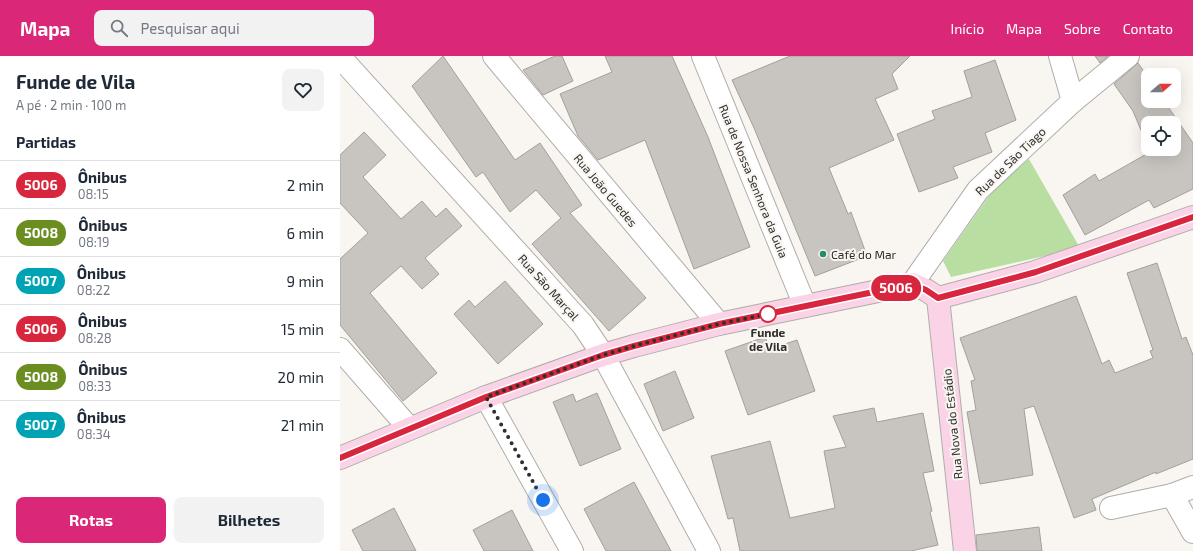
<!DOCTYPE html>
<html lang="pt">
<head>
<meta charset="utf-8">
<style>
  :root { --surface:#fff; --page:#f2f2f3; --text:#1f2937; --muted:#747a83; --line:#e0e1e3; --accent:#db2777 }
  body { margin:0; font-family:"Exo 2",sans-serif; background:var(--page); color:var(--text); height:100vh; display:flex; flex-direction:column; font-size:15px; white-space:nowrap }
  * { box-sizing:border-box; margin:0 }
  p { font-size:13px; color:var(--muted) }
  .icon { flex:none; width:22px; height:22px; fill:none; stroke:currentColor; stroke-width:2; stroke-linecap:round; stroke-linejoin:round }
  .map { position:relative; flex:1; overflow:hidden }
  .panel { display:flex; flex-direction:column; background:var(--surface); width:340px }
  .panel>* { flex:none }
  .badge { padding:0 8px; border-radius:13px; font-size:14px; line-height:26px }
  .needle { width:26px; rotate:69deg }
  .controls { position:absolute; left:801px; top:12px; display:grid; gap:8px }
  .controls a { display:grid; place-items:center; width:40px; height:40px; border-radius:8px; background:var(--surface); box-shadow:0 4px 16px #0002; font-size:20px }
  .you { position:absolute; width:20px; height:20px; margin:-10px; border:3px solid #fff; border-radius:50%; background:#1a73e8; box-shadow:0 0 0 6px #1a73e833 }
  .map>.badge { position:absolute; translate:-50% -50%; box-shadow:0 0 0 2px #fff }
  h2 { padding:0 16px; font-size:15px; line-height:36px }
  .round { display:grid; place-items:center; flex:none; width:42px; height:42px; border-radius:8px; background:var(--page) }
  .overview { display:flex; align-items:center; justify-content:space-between; height:68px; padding:0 16px }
  h1 { font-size:19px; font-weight:700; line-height:30px }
  .cta { display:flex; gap:8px; margin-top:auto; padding:8px 16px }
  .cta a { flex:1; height:46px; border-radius:8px; background:var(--accent); color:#fff; font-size:16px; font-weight:700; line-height:46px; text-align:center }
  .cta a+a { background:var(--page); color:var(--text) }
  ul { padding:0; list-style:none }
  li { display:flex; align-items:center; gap:12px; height:48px; padding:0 16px; border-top:1px solid var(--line) }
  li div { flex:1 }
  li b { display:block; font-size:15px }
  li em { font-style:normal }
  li .badge { min-width:44px; font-weight:700; text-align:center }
  header { display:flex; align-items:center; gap:24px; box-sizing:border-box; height:56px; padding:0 20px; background:var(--accent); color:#fff }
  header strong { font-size:19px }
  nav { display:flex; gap:22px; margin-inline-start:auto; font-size:14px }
  .search { width:280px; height:36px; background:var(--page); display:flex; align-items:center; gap:10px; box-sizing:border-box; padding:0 14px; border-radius:8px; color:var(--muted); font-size:15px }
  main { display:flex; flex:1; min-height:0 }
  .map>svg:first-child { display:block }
  .green { fill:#b8dea2 }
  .building { fill:#c8c5c1; stroke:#a3a09c }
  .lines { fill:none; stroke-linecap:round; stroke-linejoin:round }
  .street-casing { stroke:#b0ada9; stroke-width:24 }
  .secondary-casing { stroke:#b0ada9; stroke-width:24 }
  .street { stroke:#fff; stroke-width:22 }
  .secondary { stroke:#fad3e6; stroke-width:22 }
  .line-casing { stroke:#fff; stroke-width:9 }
  .line { stroke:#d7263d; stroke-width:6 }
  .walk { stroke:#302f2d; stroke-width:4; stroke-dasharray:0 7.2 }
  .poi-dot { fill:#248d6a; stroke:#f9f6f2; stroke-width:1.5 }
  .stop-dot { fill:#fff; stroke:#d7263d; stroke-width:2 }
  .labels { text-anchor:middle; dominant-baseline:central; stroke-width:4; stroke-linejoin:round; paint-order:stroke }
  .street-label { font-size:12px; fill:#302f2d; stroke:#f9f6f2 }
  .poi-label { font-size:12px; fill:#302f2d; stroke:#f9f6f2; text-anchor:start }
  .stop-label { font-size:12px; font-weight:bold; fill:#302f2d; stroke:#f9f6f2 }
</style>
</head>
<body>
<header>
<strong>Mapa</strong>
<div class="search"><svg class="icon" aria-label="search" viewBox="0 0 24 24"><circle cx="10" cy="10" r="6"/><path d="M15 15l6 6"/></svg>Pesquisar aqui</div>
<nav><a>Início</a><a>Mapa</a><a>Sobre</a><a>Contato</a></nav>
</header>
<main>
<section class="panel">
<div class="overview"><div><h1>Funde de Vila</h1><p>A pé · 2 min · 100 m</p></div><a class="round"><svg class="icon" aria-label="heart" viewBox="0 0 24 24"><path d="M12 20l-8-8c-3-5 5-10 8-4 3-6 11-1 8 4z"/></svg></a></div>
<h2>Partidas</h2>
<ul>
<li><span class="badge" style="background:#d7263d;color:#fff">5006</span><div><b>Ônibus</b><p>08:15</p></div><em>2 min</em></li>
<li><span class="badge" style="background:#6b8e23;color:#fff">5008</span><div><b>Ônibus</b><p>08:19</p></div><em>6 min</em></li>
<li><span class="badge" style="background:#00a3b4;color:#fff">5007</span><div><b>Ônibus</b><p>08:22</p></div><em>9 min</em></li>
<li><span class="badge" style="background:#d7263d;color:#fff">5006</span><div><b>Ônibus</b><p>08:28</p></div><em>15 min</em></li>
<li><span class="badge" style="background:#6b8e23;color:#fff">5008</span><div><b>Ônibus</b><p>08:33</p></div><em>20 min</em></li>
<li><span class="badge" style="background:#00a3b4;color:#fff">5007</span><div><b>Ônibus</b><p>08:34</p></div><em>21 min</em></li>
</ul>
<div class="cta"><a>Rotas</a><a>Bilhetes</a></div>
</section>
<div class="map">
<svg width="853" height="495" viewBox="0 0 853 495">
  <rect width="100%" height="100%" fill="#f9f6f2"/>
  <!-- green -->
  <polygon class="green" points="689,103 740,192 611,221 603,205 656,130"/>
  <!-- building -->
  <g class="building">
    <polygon points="103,0 175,104 200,87 242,149 230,157 306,242 269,275 192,188 221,162 196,134 170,156 143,116 136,121 72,30"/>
    <polygon points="215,0 222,0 233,25 203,39 183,14"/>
    <polygon points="265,0 332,0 368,81 410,191 354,213 305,84 258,104 238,80 220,38 272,16"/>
    <polygon points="450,0 570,0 552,18 558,33 535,43 554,84 489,112 508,158 511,156 527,200 475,220 414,72 392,24"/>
    <polygon points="755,0 768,0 760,7"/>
    <polygon points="655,4 676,64 645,77 652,96 613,111 618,122 579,136 557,78 595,63 592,55 632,41 624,15"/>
    <polygon points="798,7 808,21 808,45 824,45 853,87 853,133 814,152 809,144 745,179 723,139 755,118 759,125 810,96 809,93 834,93 834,67 808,67 808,91 793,55 774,28"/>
    <polygon points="24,76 46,99 23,121 61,163 82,145 96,161 106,152 122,170 85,202 99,218 82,233 61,210 30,237 97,317 63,345 0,269 0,203 28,177 0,147 0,99"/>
    <polygon points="817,207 842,283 846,281 853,299 853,403 816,418 816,416 752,443 756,454 734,462 694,350 684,353 693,419 640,428 627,356 636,354 631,325 635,324 620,282 736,240 762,308 769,304 775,317 813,302 810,295 813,294 787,217"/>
    <polygon points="165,225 203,268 158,308 114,258 129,244 135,251"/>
    <polygon points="425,281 430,293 457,284 475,335 408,359 385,295"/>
    <polygon points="335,315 354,362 323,375 304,328"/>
    <polygon points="257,337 281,393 240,410 213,346 233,338 236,346"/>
    <polygon points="534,352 537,366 583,357 594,415 583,417 592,455 590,456 598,489 571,495 400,495 393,462 388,463 371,400 430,385 450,462 495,452 484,395 506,391 493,360"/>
    <polygon points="294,426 331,495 266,495 244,453"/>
    <polygon points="54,452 76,495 23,495 12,474"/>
    <polygon points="172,454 193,495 144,495 133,474"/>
    <polygon points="699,471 702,495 637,495 636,479"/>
  </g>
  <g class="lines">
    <!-- street casing -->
    <g class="street-casing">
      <g id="street">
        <polyline points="154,0 379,268"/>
        <polyline points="363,0 465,250"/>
        <polyline points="720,0 733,45"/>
        <polyline points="0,1 243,269 263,299 369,495"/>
        <polyline points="572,228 638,134 733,45 788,0"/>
        <polyline points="0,293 69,372"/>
        <polyline points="146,341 232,495"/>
        <polyline points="832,439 853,476"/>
        <polyline points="771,452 832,439 853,431"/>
      </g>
    </g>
    <!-- secondary casing -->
    <g class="secondary-casing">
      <g id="secondary">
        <polyline points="598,242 625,495"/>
        <polyline points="0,402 146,341 263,299 294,290 379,268 572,228 586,234 598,242 695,216 853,161"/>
      </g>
    </g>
    <!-- street -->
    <use href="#street" class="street"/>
    <!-- secondary -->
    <use href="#secondary" class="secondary"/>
  </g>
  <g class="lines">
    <!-- line casing -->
    <g class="line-casing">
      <polyline id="line" points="0,402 146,341 263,299 294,290 379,268 572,228 586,234 598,242 696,216 853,161"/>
    </g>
    <!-- line -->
    <use href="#line" class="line"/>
    <!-- walk -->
    <polyline class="walk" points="203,444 146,341 263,299 294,290 379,268 428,258"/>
  </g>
  <!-- markers -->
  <circle class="poi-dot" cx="483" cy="198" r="4"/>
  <circle class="stop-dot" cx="428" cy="258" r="8"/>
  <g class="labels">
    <!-- street labels -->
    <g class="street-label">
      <text transform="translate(670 105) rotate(-44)">Rua de São Tiago</text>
      <text transform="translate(414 125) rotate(68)">Rua de Nossa Senhora da Guia</text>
      <text transform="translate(266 134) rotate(50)">Rua João Guedes</text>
      <text transform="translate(209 231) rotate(48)">Rua São Marçal</text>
      <text transform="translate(612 368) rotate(-96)">Rua Nova do Estádio</text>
    </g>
    <!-- poi labels -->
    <g class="poi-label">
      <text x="491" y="198">Café do Mar</text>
    </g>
    <!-- stop labels -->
    <g class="stop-label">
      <text x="428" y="276">Funde<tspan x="428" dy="14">de Vila</tspan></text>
    </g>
  </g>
</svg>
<div class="controls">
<a><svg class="needle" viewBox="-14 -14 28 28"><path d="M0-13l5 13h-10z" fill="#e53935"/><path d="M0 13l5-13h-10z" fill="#747a83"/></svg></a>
<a><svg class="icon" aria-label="locate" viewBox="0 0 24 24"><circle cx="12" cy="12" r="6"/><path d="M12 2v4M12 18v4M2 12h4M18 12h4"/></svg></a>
</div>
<div class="you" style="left:203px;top:444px"></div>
<b class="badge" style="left:556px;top:232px;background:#d7263d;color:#fff">5006</b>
</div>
</main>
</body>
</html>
